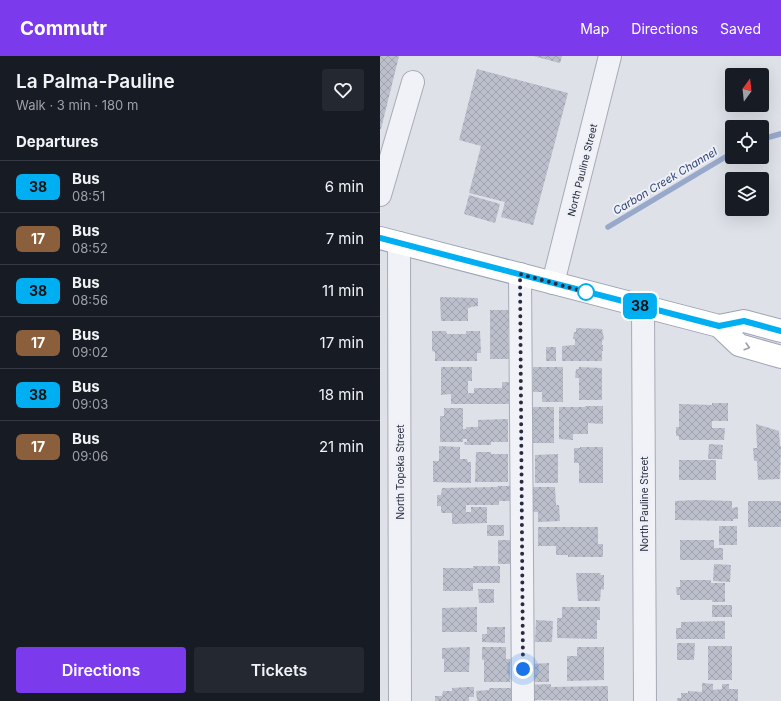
<!DOCTYPE html>
<html lang="en">
<head>
<meta charset="utf-8">
<style>
  :root { --surface:#171b24; --page:#242831; --text:#f1f3f6; --muted:#9ea1a6; --line:#363941; --accent:#7c3aed }
  body { margin:0; font-family:Inter,sans-serif; background:var(--page); color:var(--text); height:100vh; display:flex; flex-direction:column; font-size:15px; white-space:nowrap }
  * { box-sizing:border-box; margin:0 }
  p { font-size:13px; color:var(--muted) }
  .icon { flex:none; width:22px; height:22px; fill:none; stroke:currentColor; stroke-width:2; stroke-linecap:round; stroke-linejoin:round }
  .map { position:relative; flex:1; overflow:hidden }
  .panel { display:flex; flex-direction:column; background:var(--surface); width:380px }
  .panel>* { flex:none }
  .badge { padding:0 8px; border-radius:6px; font-size:14px; line-height:26px }
  .needle { width:26px; rotate:15deg }
  .tools { position:absolute; left:345px; top:12px; display:grid; gap:8px }
  .tools a { display:grid; place-items:center; width:44px; height:44px; border-radius:4px; background:var(--surface); box-shadow:0 4px 16px #0002; font-size:20px }
  .you { position:absolute; width:20px; height:20px; margin:-10px; border:3px solid #fff; border-radius:50%; background:#1a73e8; box-shadow:0 0 0 6px #1a73e833 }
  .map>.badge { position:absolute; translate:-50% -50%; box-shadow:0 0 0 2px #fff }
  h2 { padding:0 16px; font-size:15px; line-height:36px }
  .round { display:grid; place-items:center; flex:none; width:42px; height:42px; border-radius:4px; background:var(--page) }
  .headline { display:flex; align-items:center; justify-content:space-between; height:68px; padding:0 16px }
  h1 { font-size:19px; font-weight:600; line-height:30px }
  .primary-button { display:flex; gap:8px; margin-top:auto; padding:8px 16px }
  .primary-button a { flex:1; height:46px; border-radius:4px; background:var(--accent); color:#fff; font-size:16px; font-weight:600; line-height:46px; text-align:center }
  .primary-button a+a { background:var(--page); color:var(--text) }
  ul { padding:0; list-style:none }
  li { display:flex; align-items:center; gap:12px; height:52px; padding:0 16px; border-top:1px solid var(--line) }
  li div { flex:1 }
  li b { display:block; font-size:15px }
  li em { font-style:normal }
  li .badge { min-width:44px; font-weight:700; text-align:center }
  header { display:flex; align-items:center; gap:24px; box-sizing:border-box; height:56px; padding:0 20px; background:var(--accent); color:#fff }
  header strong { font-size:19px }
  nav { display:flex; gap:22px; margin-inline-start:auto; font-size:14px }
  main { display:flex; flex:1; min-height:0 }
  .map>svg:first-child { display:block }
  .lines { fill:none; stroke-linecap:round; stroke-linejoin:round }
  .stream { stroke:#98a8ca; stroke-width:5.5 }
  .building { fill:url(#building-cross-hatch) }
  .minor-casing { stroke:#a7abb6; stroke-width:24 }
  .major-casing { stroke:#9da3b5; stroke-width:24 }
  .minor { stroke:#f1f2f7; stroke-width:22 }
  .major { stroke:#fff; stroke-width:22 }
  .oneway { stroke:#9ea0a9 }
  .line-casing { stroke:#fff; stroke-width:9 }
  .line { stroke:#00aff2; stroke-width:6 }
  .walk { stroke:#272c40; stroke-width:4; stroke-dasharray:0 7.2 }
  .stop-dot { fill:#fff; stroke:#00aff2; stroke-width:2 }
  .labels { text-anchor:middle; dominant-baseline:central; stroke-width:4; stroke-linejoin:round; paint-order:stroke }
  .street-label { font-size:10px; fill:#272c40; stroke:#eef0f6 }
  .water-label { font-size:11px; font-style:italic; fill:#2f4476; stroke:#eef0f6 }
</style>
</head>
<body>
<header>
<strong>Commutr</strong>
<nav><a>Map</a><a>Directions</a><a>Saved</a></nav>
</header>
<main>
<section class="panel">
<div class="headline"><div><h1>La Palma-Pauline</h1><p>Walk · 3 min · 180 m</p></div><a class="round"><svg class="icon" aria-label="heart" viewBox="0 0 24 24"><path d="M12 20l-8-8c-3-5 5-10 8-4 3-6 11-1 8 4z"/></svg></a></div>
<h2>Departures</h2>
<ul>
<li><span class="badge" style="background:#00aff2;color:#111">38</span><div><b>Bus</b><p>08:51</p></div><em>6 min</em></li>
<li><span class="badge" style="background:#8b5e3c;color:#fff">17</span><div><b>Bus</b><p>08:52</p></div><em>7 min</em></li>
<li><span class="badge" style="background:#00aff2;color:#111">38</span><div><b>Bus</b><p>08:56</p></div><em>11 min</em></li>
<li><span class="badge" style="background:#8b5e3c;color:#fff">17</span><div><b>Bus</b><p>09:02</p></div><em>17 min</em></li>
<li><span class="badge" style="background:#00aff2;color:#111">38</span><div><b>Bus</b><p>09:03</p></div><em>18 min</em></li>
<li><span class="badge" style="background:#8b5e3c;color:#fff">17</span><div><b>Bus</b><p>09:06</p></div><em>21 min</em></li>
</ul>
<div class="primary-button"><a>Directions</a><a>Tickets</a></div>
</section>
<div class="map">
<svg width="401" height="645" viewBox="0 0 401 645">
  <defs>
    <pattern id="building-cross-hatch" width="8" height="8" patternUnits="userSpaceOnUse"><rect width="8" height="8" fill="#bbbfcb"/><path d="M0 0l8 8M0 8l8-8" fill="none" stroke="#a1a4af"/></pattern>
  </defs>
  <rect width="100%" height="100%" fill="#dee1e8"/>
  <g class="lines">
    <!-- stream -->
    <g class="stream">
      <polyline points="382,83 400,78"/>
      <polyline points="228,171 352,97"/>
    </g>
  </g>
  <!-- building -->
  <g class="building">
    <polygon points="0,0 19,0 1,73 0,73"/>
    <polygon points="153,0 182,0 180,7"/>
    <polygon points="97,13 188,37 153,169 121,161 125,146 89,137 101,90 79,84"/>
    <polygon points="89,139 120,148 115,167 84,158"/>
    <polygon points="60,241 98,242 98,250 90,251 90,252 88,252 88,265 61,265"/>
    <polygon points="110,254 131,254 131,272 128,272 129,303 110,303"/>
    <polygon points="196,272 222,273 224,283 222,285 222,289 223,289 223,295 222,295 222,305 182,305 182,290 195,289 195,283 193,283 194,276 196,276"/>
    <polygon points="52,275 66,275 67,278 86,278 86,275 100,275 101,297 97,297 97,305 55,305 55,296 52,295"/>
    <rect x="166" y="291" width="10" height="14"/>
    <polygon points="61,311 92,311 92,325 88,325 88,337 94,337 94,332 122,332 122,326 129,326 129,348 71,348 71,338 61,339"/>
    <polygon points="153,311 183,311 183,346 162,346 162,336 153,336"/>
    <polygon points="199,311 222,312 222,344 199,344 199,322 195,322 196,313 199,313"/>
    <polygon points="332,347 348,347 348,365 332,365 332,372 345,372 344,384 299,384 299,380 296,380 296,371 299,371 299,348 332,349"/>
    <polygon points="205,350 223,350 223,368 208,367 208,378 193,378 193,384 179,383 179,351 206,351"/>
    <polygon points="153,351 174,351 174,387 153,387 153,376 151,376 151,352"/>
    <polygon points="64,352 83,352 83,373 86,373 86,371 98,371 98,364 128,363 128,386 111,386 111,389 85,389 84,386 87,386 87,383 83,383 83,386 60,386 60,360 64,360"/>
    <polygon points="376,368 399,375 400,390 401,390 400,423 378,424 377,405 374,405 373,392 377,392"/>
    <polygon points="329,388 343,389 342,403 328,403"/>
    <polygon points="59,390 80,391 80,403 87,403 88,406 91,406 91,427 53,426 53,405 59,405"/>
    <polygon points="200,391 223,391 223,427 199,427 199,407 194,407 194,392 200,392"/>
    <polygon points="96,396 111,396 111,398 128,398 128,426 95,426"/>
    <polygon points="178,398 178,427 155,427 155,399"/>
    <rect x="299" y="404" width="37" height="20"/>
    <polygon points="118,430 135,430 135,445 119,445 119,449 86,449 86,456 91,456 91,451 107,451 107,467 72,468 72,457 62,457 61,456 61,450 57,450 57,439 61,439 62,432 117,431"/>
    <polygon points="152,431 175,431 176,449 179,449 180,465 158,466 158,456 152,456"/>
    <polygon points="317,444 352,445 352,452 358,451 358,463 353,463 353,465 295,464 295,445"/>
    <rect x="368" y="445" width="33" height="26"/>
    <rect x="107" y="469" width="17" height="11"/>
    <rect x="339" y="470" width="18" height="19"/>
    <polygon points="158,471 218,471 218,488 223,488 223,501 188,501 188,499 176,499 176,490 158,490"/>
    <polygon points="118,484 134,484 135,508 118,508"/>
    <polygon points="300,484 334,484 334,492 343,492 343,504 300,504"/>
    <polygon points="334,508 351,509 350,526 333,525"/>
    <polygon points="93,510 120,510 120,527 93,527 93,535 63,535 63,512 93,512"/>
    <polygon points="196,517 221,517 220,519 224,519 224,534 221,533 220,545 198,545"/>
    <polygon points="300,524 331,524 331,527 345,527 345,546 332,546 332,544 300,544 300,539 297,539 296,531 300,531"/>
    <polygon points="98,533 114,533 114,547 99,547"/>
    <rect x="332" y="549" width="20" height="12"/>
    <polygon points="97,551 97,576 62,576 62,552"/>
    <polygon points="182,551 220,551 220,564 217,564 217,583 177,582 177,562 182,562"/>
    <polygon points="156,564 173,565 172,586 155,586"/>
    <polygon points="345,565 345,583 296,583 296,572 301,572 301,566"/>
    <polygon points="107,571 125,571 125,587 102,586 102,578 107,578"/>
    <polygon points="297,587 315,587 314,604 297,604"/>
    <rect x="328" y="590" width="24" height="34"/>
    <polygon points="90,591 89,616 64,616 64,603 62,603 62,592"/>
    <polygon points="102,591 126,591 126,603 130,603 130,626 104,626 104,604 102,604"/>
    <polygon points="197,591 224,591 224,624 187,625 187,600 197,600"/>
    <polygon points="169,607 169,626 151,626 151,608"/>
    <polygon points="322,627 333,628 333,634 342,633 342,628 349,628 349,633 358,633 358,645 297,645 297,642 301,642 301,637 308,637 308,635 322,636"/>
    <polygon points="171,628 171,631 228,630 228,645 149,644 149,629"/>
    <polygon points="88,631 94,631 94,641 89,641 89,645 55,645 55,640 62,640 63,635 72,635 72,632"/>
    <polygon points="109,632 131,632 131,645 97,645 96,635 109,634"/>
  </g>
  <g class="lines">
    <!-- minor casing -->
    <g class="minor-casing">
      <g id="minor">
        <polyline points="0,139 33,26"/>
        <polyline points="19,187 20,645"/>
        <polyline points="140,218 143,645"/>
        <polyline points="173,227 230,0"/>
        <polyline points="263,251 265,645"/>
      </g>
    </g>
    <!-- major casing -->
    <g class="major-casing">
      <g id="major">
        <polyline points="0,182 339,270 364,265 401,275"/>
        <polyline points="339,270 359,289 401,301"/>
      </g>
    </g>
    <!-- minor -->
    <use href="#minor" class="minor"/>
    <!-- major -->
    <use href="#major" class="major"/>
  </g>
  <!-- one-way arrows -->
  <defs><path id="oneway-chevron" d="M-2-3.5L2.5 0L-2 3.5" fill="none" stroke-width="1.6" stroke-linecap="round" stroke-linejoin="round"/></defs>
  <use class="oneway" href="#oneway-chevron" transform="translate(367 291) rotate(16)"/>
  <g class="lines">
    <!-- line casing -->
    <g class="line-casing">
      <polyline id="line" points="0,182 339,270 364,265 401,275"/>
    </g>
    <!-- line -->
    <use href="#line" class="line"/>
    <!-- walk -->
    <polyline class="walk" points="143,613 140,218 206,236"/>
  </g>
  <!-- markers -->
  <circle class="stop-dot" cx="206" cy="236" r="8"/>
  <g class="labels">
    <!-- street labels -->
    <g class="street-label">
      <text transform="translate(202 114) rotate(-76)">North Pauline Street</text>
      <text transform="translate(20 416) rotate(-90)">North Topeka Street</text>
      <text transform="translate(264 448) rotate(-90)">North Pauline Street</text>
    </g>
    <!-- water labels -->
    <g class="water-label">
      <text transform="translate(285 125) rotate(-31)">Carbon Creek Channel</text>
    </g>
  </g>
</svg>
<div class="tools">
<a><svg class="needle" viewBox="-14 -14 28 28"><path d="M0-13l5 13h-10z" fill="#e53935"/><path d="M0 13l5-13h-10z" fill="#9ea1a6"/></svg></a>
<a><svg class="icon" aria-label="locate" viewBox="0 0 24 24"><circle cx="12" cy="12" r="6"/><path d="M12 2v4M12 18v4M2 12h4M18 12h4"/></svg></a>
<a><svg class="icon" aria-label="layers" viewBox="0 0 24 24"><path d="M12 4l9 5-9 5-9-5zM3 14l9 5 9-5"/></svg></a>
</div>
<div class="you" style="left:143px;top:613px"></div>
<b class="badge" style="left:260px;top:250px;background:#00aff2;color:#111">38</b>
</div>
</main>
</body>
</html>
